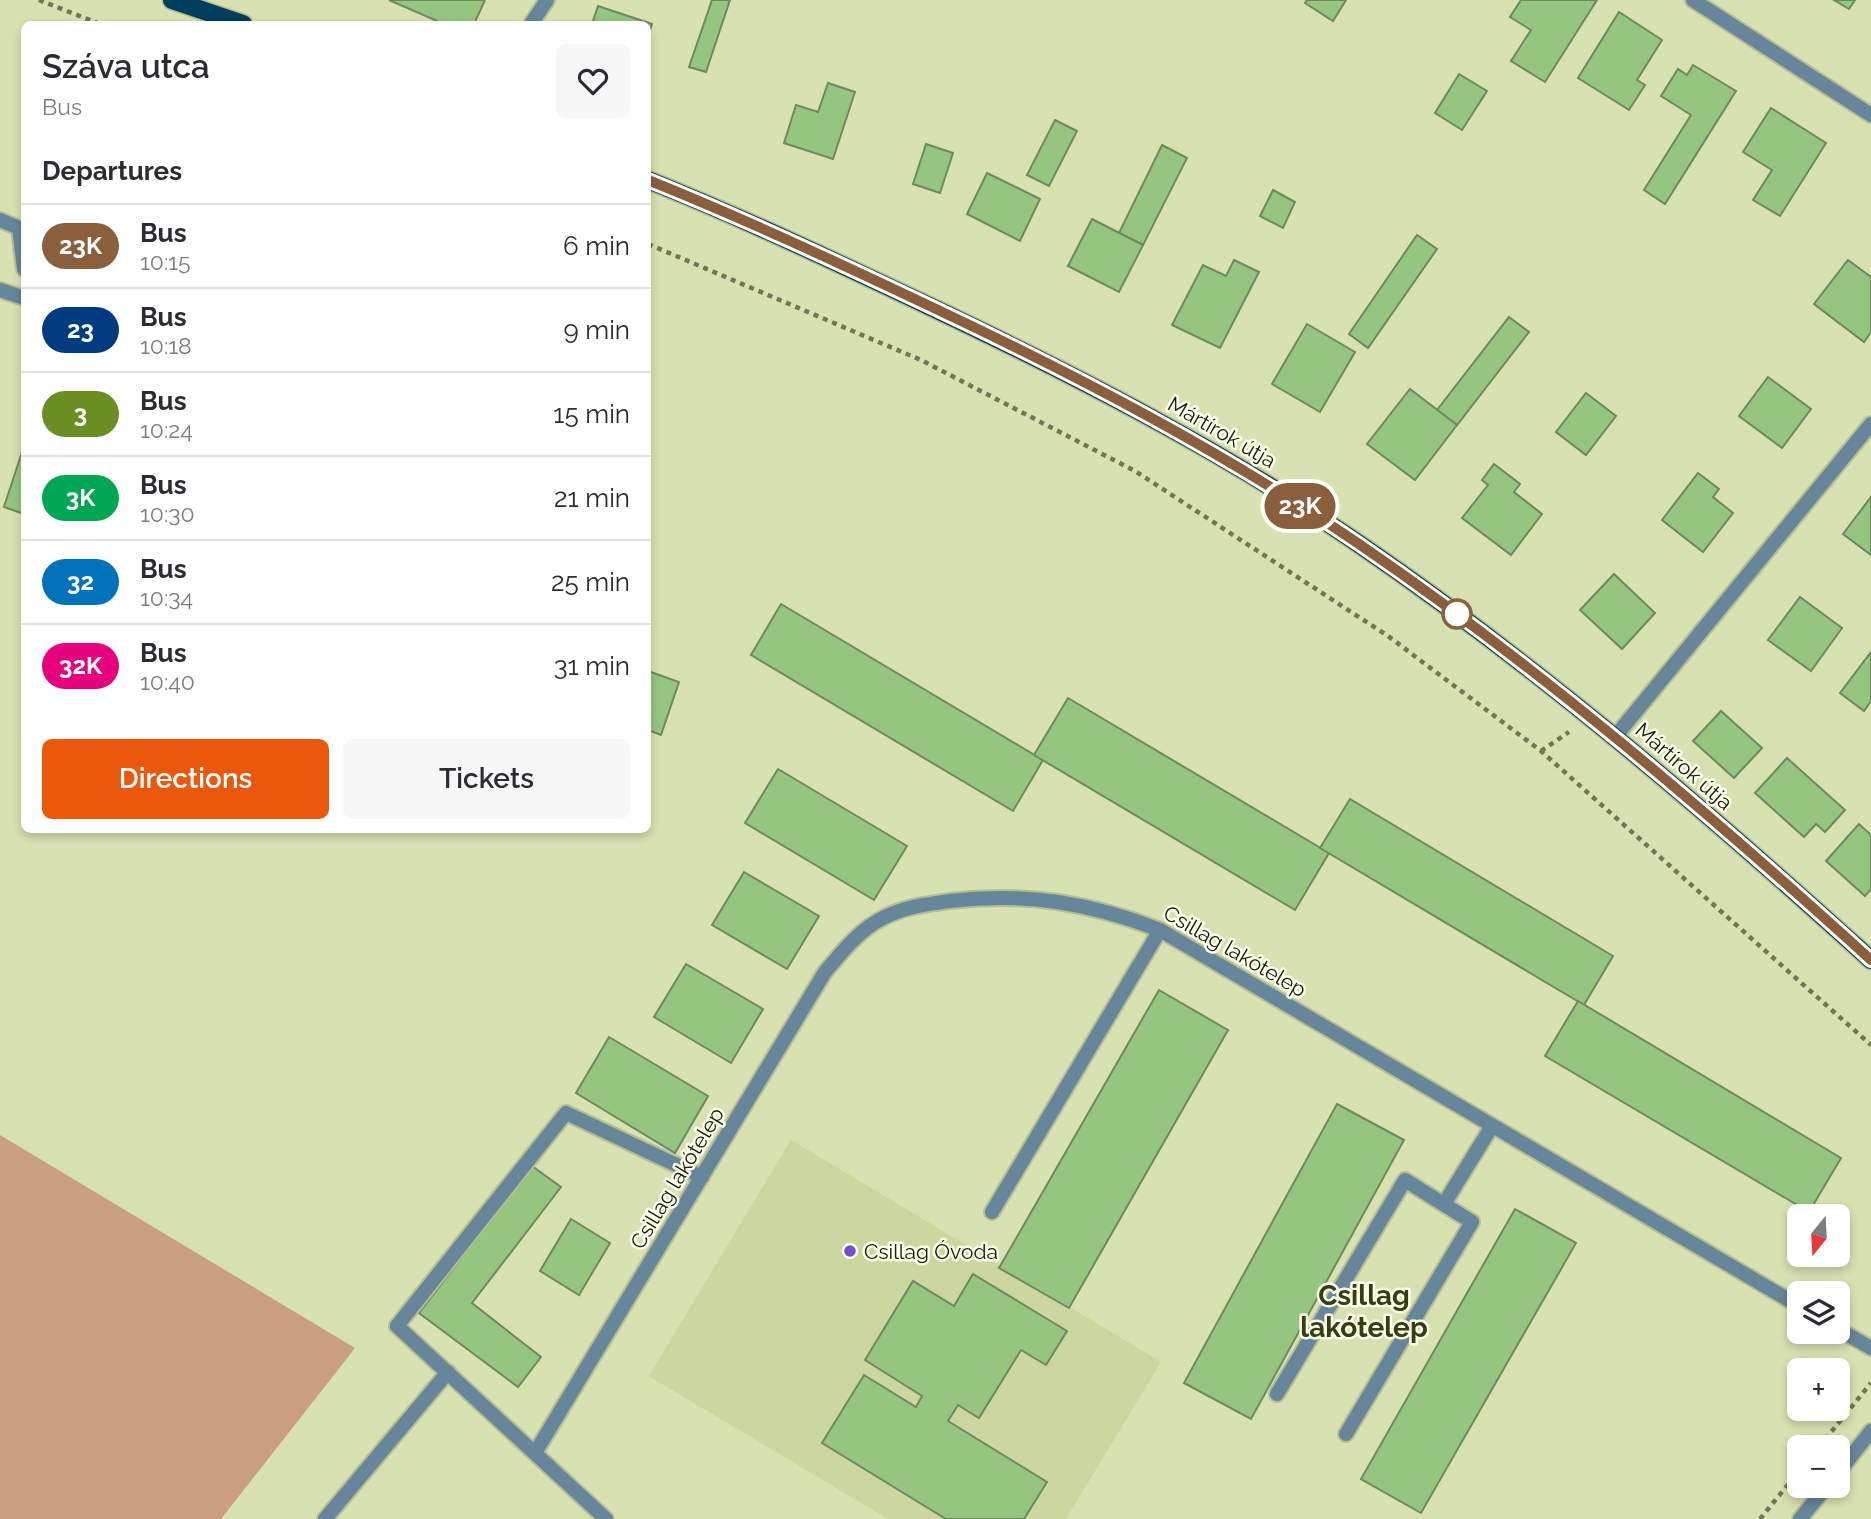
<!DOCTYPE html>
<html lang="en">
<head>
<meta charset="utf-8">
<style>
  :root { --surface:#fff; --page:#f7f7f7; --text:#2b2b33; --muted:#7c7c81; --line:#e1e1e2; --accent:#ea580c }
  body { margin:0; font-family:Raleway,sans-serif; background:var(--page); color:var(--text); height:100vh; display:flex; flex-direction:column; font-size:26px; white-space:nowrap }
  * { box-sizing:border-box; margin:0 }
  p { font-size:23px; color:var(--muted) }
  .icon { flex:none; width:38px; height:38px; fill:none; stroke:currentColor; stroke-width:2; stroke-linecap:round; stroke-linejoin:round }
  .map { position:relative; flex:1; overflow:hidden }
  .drawer { position:absolute; left:21px; top:21px; width:630px; height:812px; display:flex; flex-direction:column; background:var(--surface); border-radius:10px; box-shadow:0 4px 10px #0003 }
  .drawer>* { flex:none }
  .badge { padding:0 14px; border-radius:23px; font-size:24px; line-height:46px }
  .needle { width:46px; rotate:198deg }
  .buttons { position:absolute; left:1787px; top:1204px; display:grid; gap:14px }
  .buttons a { display:grid; place-items:center; width:63px; height:63px; border-radius:10px; background:var(--surface); box-shadow:0 4px 10px #0003; font-size:35px }
  .map>.badge { position:absolute; translate:-50% -50%; box-shadow:0 0 0 4px #fff }
  h2 { padding:0 21px; font-size:26px; line-height:63px }
  .round { display:grid; place-items:center; flex:none; width:74px; height:74px; border-radius:10px; background:var(--page) }
  .overview { display:flex; align-items:center; justify-content:space-between; height:119px; padding:0 21px }
  h1 { font-size:33px; font-weight:600; line-height:52px }
  .primary-button { display:flex; gap:14px; margin-top:auto; padding:14px 21px }
  .primary-button a { flex:1; height:80px; border-radius:10px; background:var(--accent); color:#fff; font-size:28px; font-weight:600; line-height:80px; text-align:center }
  .primary-button a+a { background:var(--page); color:var(--text) }
  ul { padding:0; list-style:none }
  li { display:flex; align-items:center; gap:21px; height:84px; padding:0 21px; border-top:2px solid var(--line) }
  li div { flex:1 }
  li b { display:block; font-size:26px }
  li em { font-style:normal }
  li .badge { min-width:77px; font-weight:700; text-align:center }
  .map>svg:first-child { display:block }
  .built { fill:#ccd69f }
  .green { fill:#ca9f80 }
  .building { fill:#95c67f; stroke:#6d8962; stroke-width:2 }
  .lines { fill:none; stroke-linecap:round; stroke-linejoin:round }
  .service-casing { stroke:#b5bd92; stroke-width:18 }
  .minor-casing { stroke:#b5bd92; stroke-width:18 }
  .primary-casing { stroke:#b5bd92; stroke-width:21 }
  .path { stroke:#717656; stroke-width:4.5; stroke-dasharray:5 5; stroke-linecap:butt }
  .service { stroke:#65869b; stroke-width:14 }
  .minor { stroke:#65869b; stroke-width:14 }
  .primary { stroke:#003e5b; stroke-width:18 }
  .line-casing { stroke:#fff; stroke-width:16 }
  .line { stroke:#8b5e3c; stroke-width:10 }
  .stop-dot { fill:#fff; stroke:#8b5e3c; stroke-width:3.5 }
  .poi-dot { fill:#794dc6; stroke:#fbffeb; stroke-width:2.5 }
  .labels { text-anchor:middle; dominant-baseline:central; stroke-width:5; stroke-linejoin:round; paint-order:stroke }
  .street-label { font-size:21px; fill:#171a08; stroke:#fbffeb }
  .poi-label { font-size:21px; fill:#171a08; stroke:#fbffeb; text-anchor:start }
  .district-label { font-size:28px; font-weight:bold; fill:#373d10; stroke:#fbffeb }
</style>
</head>
<body>
<div class="map">
<svg width="1871" height="1519" viewBox="0 0 1871 1519">
  <rect width="100%" height="100%" fill="#d8e1b0"/>
  <!-- built -->
  <polygon class="built" points="791,1140 1161,1362 1066,1519 888,1519 649,1376"/>
  <!-- green -->
  <polygon class="green" points="0,1135 355,1348 221,1519 0,1519"/>
  <!-- building -->
  <g class="building">
    <polygon points="389,0 485,0 474,24 444,24"/>
    <polygon points="712,0 730,0 706,72 689,67"/>
    <polygon points="1307,0 1346,0 1333,21 1305,3"/>
    <polygon points="1521,0 1597,0 1545,82 1511,61 1531,30 1510,17"/>
    <polygon points="1834,0 1855,0 1849,9"/>
    <polygon points="598,6 652,24 648,36 648,24 592,24"/>
    <polygon points="1619,12 1662,40 1637,80 1645,85 1629,110 1578,78"/>
    <polygon points="1693,65 1736,91 1665,204 1644,190 1691,115 1661,96 1678,69 1687,75"/>
    <polygon points="1459,74 1487,91 1462,130 1435,113"/>
    <polygon points="828,83 855,92 833,159 784,143 796,105 818,112"/>
    <polygon points="1771,108 1826,143 1780,216 1753,200 1772,170 1743,152"/>
    <polygon points="1055,120 1077,131 1049,186 1027,175"/>
    <polygon points="926,144 953,153 940,193 913,184"/>
    <polygon points="1162,145 1187,158 1143,245 1119,233"/>
    <polygon points="987,173 1040,199 1020,241 967,214"/>
    <polygon points="1273,190 1295,202 1283,228 1260,216"/>
    <polygon points="1092,219 1143,245 1119,292 1068,266"/>
    <polygon points="1417,235 1437,249 1368,348 1349,334"/>
    <polygon points="1234,260 1259,272 1220,348 1172,325 1203,265 1226,276"/>
    <polygon points="1848,260 1871,277 1871,332 1864,342 1814,304"/>
    <polygon points="1509,317 1529,332 1457,425 1437,410"/>
    <polygon points="1307,324 1355,352 1320,412 1272,384"/>
    <polygon points="1768,377 1811,409 1782,448 1739,416"/>
    <polygon points="1410,389 1457,425 1415,480 1367,444"/>
    <polygon points="1586,393 1616,416 1586,455 1556,432"/>
    <polygon points="24,446 24,514 4,507"/>
    <polygon points="1494,464 1520,484 1514,492 1542,514 1511,555 1462,518 1488,485 1482,480"/>
    <polygon points="1698,473 1719,489 1713,497 1733,513 1703,552 1662,520"/>
    <polygon points="1871,497 1871,555 1843,534"/>
    <polygon points="1614,574 1655,613 1622,649 1580,610"/>
    <polygon points="1800,597 1842,628 1811,671 1768,640"/>
    <polygon points="781,604 1043,760 1013,811 751,655"/>
    <polygon points="1871,652 1871,701 1864,711 1840,693"/>
    <polygon points="648,671 679,682 661,735 648,730"/>
    <polygon points="1068,698 1329,853 1295,910 1034,755"/>
    <polygon points="1721,711 1762,748 1734,778 1693,741"/>
    <polygon points="1787,758 1845,810 1825,832 1816,824 1804,837 1755,793"/>
    <polygon points="778,769 907,846 874,900 745,823"/>
    <polygon points="1350,799 1613,956 1584,1005 1320,848"/>
    <polygon points="1859,824 1871,835 1871,889 1865,896 1826,861"/>
    <polygon points="744,872 819,916 787,969 712,925"/>
    <polygon points="686,964 763,1009 731,1063 654,1017"/>
    <polygon points="1159,990 1228,1030 1069,1308 999,1268"/>
    <polygon points="1578,1001 1841,1158 1809,1212 1545,1056"/>
    <polygon points="609,1037 708,1096 675,1153 576,1093"/>
    <polygon points="1337,1104 1404,1140 1251,1419 1184,1383"/>
    <polygon points="532,1166 561,1187 472,1303 541,1357 518,1387 419,1313"/>
    <polygon points="1515,1209 1576,1243 1421,1513 1361,1479"/>
    <polygon points="571,1219 610,1243 579,1295 540,1271"/>
    <polygon points="973,1274 1067,1331 1046,1365 1021,1350 979,1418 958,1405 948,1421 1047,1482 1024,1519 946,1519 822,1443 864,1375 916,1407 922,1396 865,1360 913,1281 954,1306"/>
  </g>
  <g class="lines">
    <!-- service casing -->
    <g class="service-casing">
      <g id="service">
        <polyline points="0,220 19,228 24,269"/>
        <polyline points="0,290 24,298"/>
        <polyline points="1444,1204 1492,1126"/>
        <polyline points="992,1212 1160,930"/>
        <polyline points="397,1326 566,1113 702,1177"/>
        <polyline points="1277,1394 1405,1180 1472,1222 1346,1434"/>
      </g>
    </g>
    <!-- minor casing -->
    <g class="minor-casing">
      <g id="minor">
        <polyline points="1693,0 1871,115"/>
        <polyline points="531,24 547,0"/>
        <polyline points="1615,737 1871,424"/>
        <polyline points="397,1326 606,1519"/>
        <polyline points="1838,1329 1871,1348"/>
        <path d="M 535,1453 L 825,972 C 842,952 859,930 883,918 C 903,907 928,904 950,901 C 1025,892 1091,903 1160,930 L 1799,1306"/>
        <polyline points="1838,1473 1871,1431"/>
        <polyline points="325,1519 448,1372"/>
        <polyline points="1800,1519 1827,1486"/>
      </g>
    </g>
    <!-- primary casing -->
    <g class="primary-casing">
      <g id="primary">
        <polyline points="172,0 243,24"/>
        <path d="M 648,180 C 743,218 836,262 929,306 C 1077,376 1223,451 1359,544 C 1540,668 1708,812 1871,960"/>
      </g>
    </g>
    <!-- path -->
    <g class="path">
      <polyline points="39,0 100,24"/>
      <polyline points="648,244 921,360 1135,471 1388,636 1541,751 1871,1045"/>
      <polyline points="1541,751 1569,732"/>
      <polyline points="1819,1447 1871,1383"/>
      <polyline points="1760,1519 1799,1471"/>
    </g>
    <!-- service -->
    <use href="#service" class="service"/>
    <!-- minor -->
    <use href="#minor" class="minor"/>
    <!-- primary -->
    <use href="#primary" class="primary"/>
  </g>
  <g class="lines">
    <!-- line casing -->
    <g class="line-casing">
      <path id="line" d="M 648,180 C 745,219 841,264 936,309 C 1082,378 1225,453 1359,544 C 1540,668 1708,812 1871,960"/>
    </g>
    <!-- line -->
    <use href="#line" class="line"/>
  </g>
  <!-- markers -->
  <circle class="stop-dot" cx="1457" cy="614" r="14"/>
  <circle class="poi-dot" cx="850" cy="1251" r="7"/>
  <g class="labels">
    <!-- street labels -->
    <g class="street-label">
      <text transform="translate(1222 432) rotate(30)">Mártírok útja</text>
      <text transform="translate(1684 766) rotate(41)">Mártírok útja</text>
      <text transform="translate(1235 951) rotate(30)">Csillag lakótelep</text>
      <text transform="translate(677 1178) rotate(-59)">Csillag lakótelep</text>
    </g>
    <!-- poi labels -->
    <g class="poi-label">
      <text x="864" y="1251">Csillag Óvoda</text>
    </g>
    <!-- district labels -->
    <g class="district-label">
      <text x="1364" y="1295">Csillag<tspan x="1364" dy="32">lakótelep</tspan></text>
    </g>
  </g>
</svg>
<div class="buttons">
<a><svg class="needle" viewBox="-14 -14 28 28"><path d="M0-13l5 13h-10z" fill="#e53935"/><path d="M0 13l5-13h-10z" fill="#7c7c81"/></svg></a>
<a><svg class="icon" aria-label="layers" viewBox="0 0 24 24"><path d="M12 4l9 5-9 5-9-5zM3 14l9 5 9-5"/></svg></a>
<a>+</a>
<a>−</a>
</div>
<b class="badge" style="left:1300px;top:506px;background:#8b5e3c;color:#fff">23K</b>
<section class="drawer">
<div class="overview"><div><h1>Száva utca</h1><p>Bus</p></div><a class="round"><svg class="icon" aria-label="heart" viewBox="0 0 24 24"><path d="M12 20l-8-8c-3-5 5-10 8-4 3-6 11-1 8 4z"/></svg></a></div>
<h2>Departures</h2>
<ul>
<li><span class="badge" style="background:#8b5e3c;color:#fff">23K</span><div><b>Bus</b><p>10:15</p></div><em>6 min</em></li>
<li><span class="badge" style="background:#003b80;color:#fff">23</span><div><b>Bus</b><p>10:18</p></div><em>9 min</em></li>
<li><span class="badge" style="background:#6b8e23;color:#fff">3</span><div><b>Bus</b><p>10:24</p></div><em>15 min</em></li>
<li><span class="badge" style="background:#00a651;color:#fff">3K</span><div><b>Bus</b><p>10:30</p></div><em>21 min</em></li>
<li><span class="badge" style="background:#0072bc;color:#fff">32</span><div><b>Bus</b><p>10:34</p></div><em>25 min</em></li>
<li><span class="badge" style="background:#e6007e;color:#fff">32K</span><div><b>Bus</b><p>10:40</p></div><em>31 min</em></li>
</ul>
<div class="primary-button"><a>Directions</a><a>Tickets</a></div>
</section>
</div>
</body>
</html>
